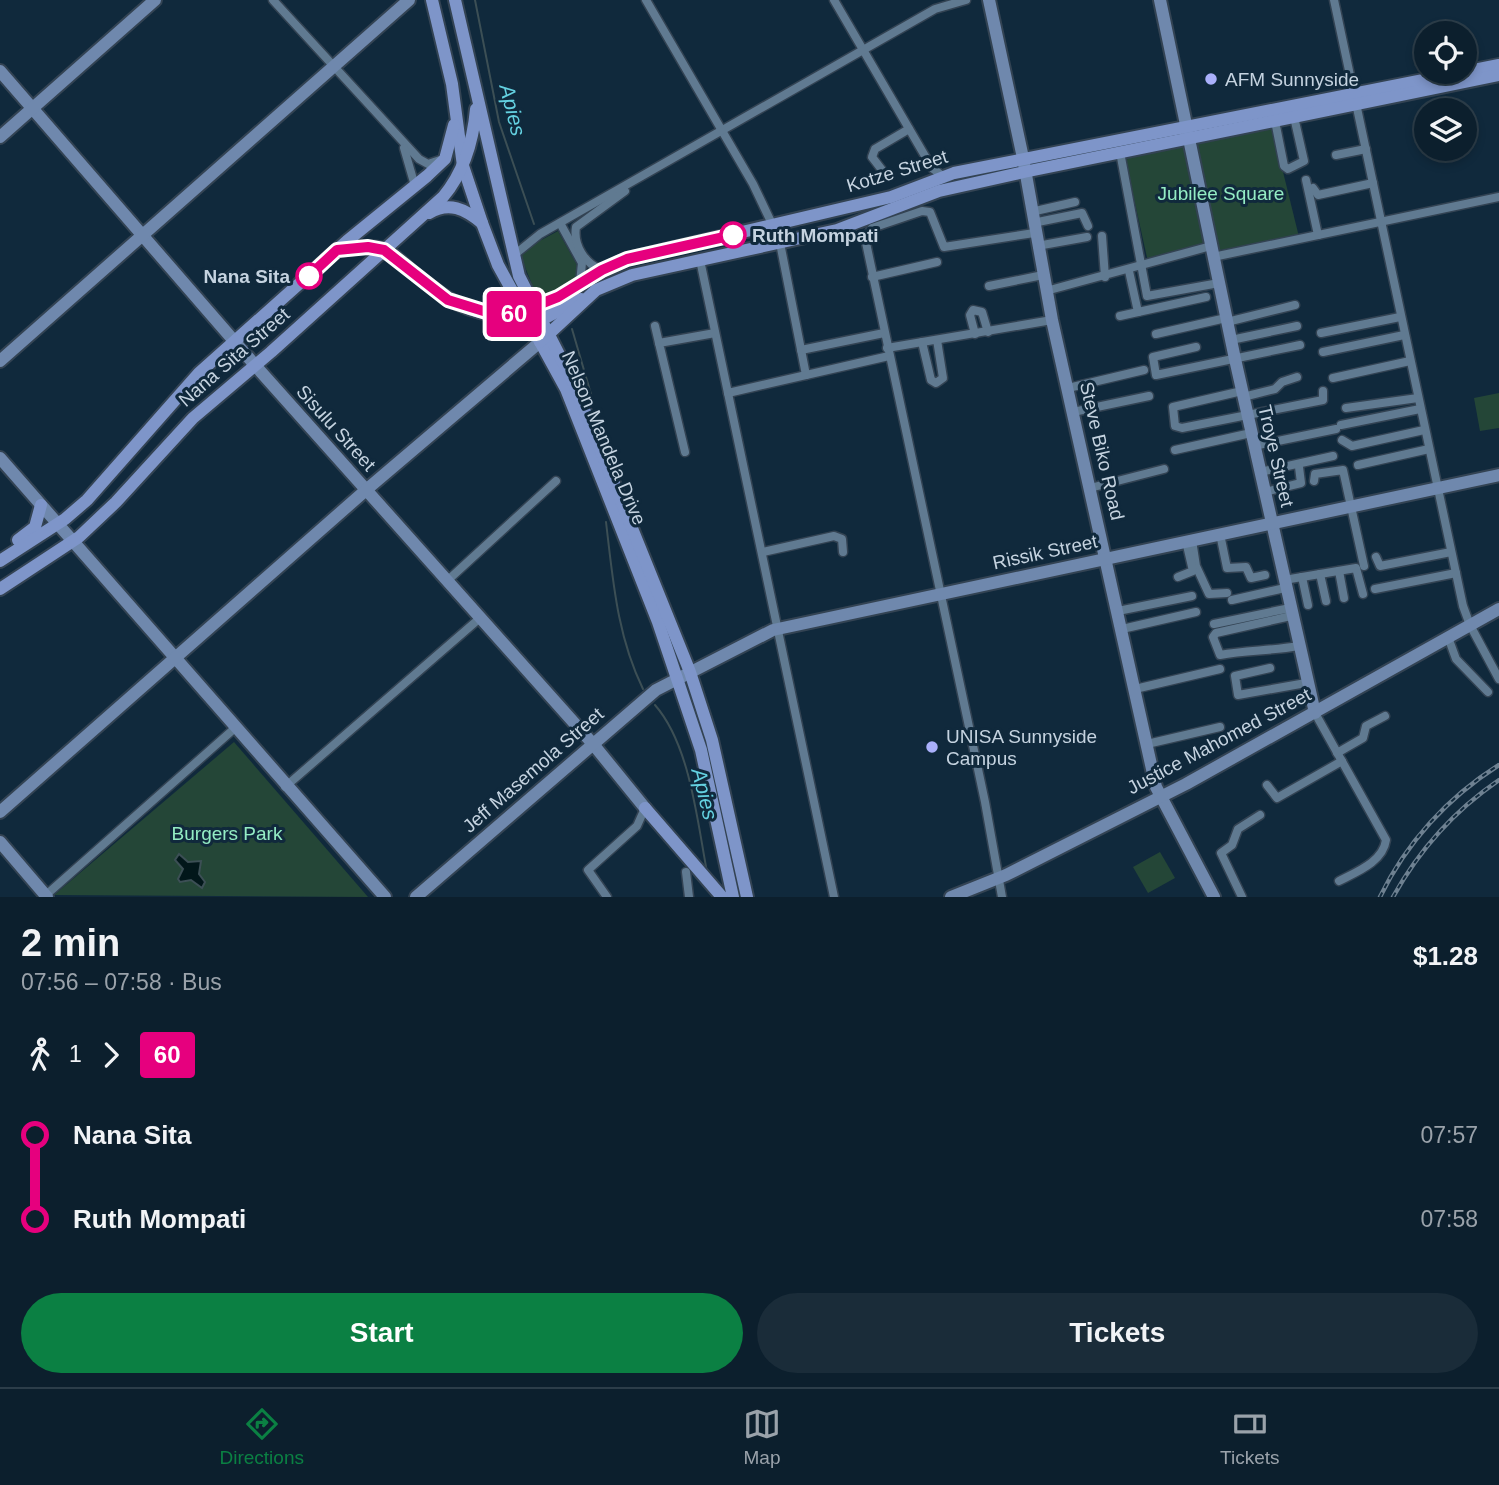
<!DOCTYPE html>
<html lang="en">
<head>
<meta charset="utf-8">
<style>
  :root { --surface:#0c1f2d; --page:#1a2c39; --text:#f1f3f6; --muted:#9aa2aa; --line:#2c3d49; --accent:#0b8043 }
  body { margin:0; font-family:Helvetica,sans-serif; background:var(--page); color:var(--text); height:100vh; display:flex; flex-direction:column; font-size:26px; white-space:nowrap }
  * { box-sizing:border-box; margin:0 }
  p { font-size:23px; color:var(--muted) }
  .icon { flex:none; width:38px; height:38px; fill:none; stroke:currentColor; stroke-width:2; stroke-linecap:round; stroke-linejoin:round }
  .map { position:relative; height:897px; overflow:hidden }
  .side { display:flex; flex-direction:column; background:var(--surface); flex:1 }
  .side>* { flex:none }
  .badge { padding:0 14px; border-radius:5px; font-size:24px; line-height:46px }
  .buttons { position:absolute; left:1414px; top:21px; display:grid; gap:14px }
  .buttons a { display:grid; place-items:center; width:63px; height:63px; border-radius:50%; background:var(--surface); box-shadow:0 4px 10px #0003,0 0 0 2px var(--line); font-size:35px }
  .map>.badge { position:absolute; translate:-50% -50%; box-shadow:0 0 0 4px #fff }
  .legs { display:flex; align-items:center; gap:10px; height:77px; padding:0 21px; font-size:23px }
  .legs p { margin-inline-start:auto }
  .overview { display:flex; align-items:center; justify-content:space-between; height:119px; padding:0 21px }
  h1 { font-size:38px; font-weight:700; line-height:52px }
  .cta { display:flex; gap:14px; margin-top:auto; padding:14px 21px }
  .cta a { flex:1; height:80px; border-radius:42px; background:var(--accent); color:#fff; font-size:28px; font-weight:700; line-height:80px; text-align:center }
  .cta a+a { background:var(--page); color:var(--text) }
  ul { padding:0 21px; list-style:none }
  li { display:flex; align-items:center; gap:24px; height:84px; font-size:26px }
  li i { display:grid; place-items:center; width:10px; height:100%; margin:0 9px; background:currentColor }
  li i::after { content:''; width:18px; height:18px; margin:-9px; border:5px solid; border-radius:50%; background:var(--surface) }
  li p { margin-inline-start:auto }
  li:first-child i { background:linear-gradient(#0000 50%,currentColor 0) }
  li:last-child i { background:linear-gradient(currentColor 50%,#0000 0) }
  .dock { display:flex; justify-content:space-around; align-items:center; height:98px; border-top:2px solid var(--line); background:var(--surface); font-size:19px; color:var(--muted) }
  .dock a { display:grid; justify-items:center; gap:4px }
  .dock .on { color:var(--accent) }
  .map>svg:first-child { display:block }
  .green { fill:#244637 }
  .water { fill:#02171a; stroke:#3c4f55; stroke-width:2 }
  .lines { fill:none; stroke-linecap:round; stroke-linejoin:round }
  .stream { stroke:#3c4f55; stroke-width:2 }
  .street-casing { stroke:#334353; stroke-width:11 }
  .secondary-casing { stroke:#334353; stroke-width:16 }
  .primary-casing { stroke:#334353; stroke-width:16 }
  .street { stroke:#607a91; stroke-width:8 }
  .secondary { stroke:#6f88ad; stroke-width:12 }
  .primary { stroke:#7e95c9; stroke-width:12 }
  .rail-casing { stroke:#6e8191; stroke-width:4.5 }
  .rail { stroke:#10293c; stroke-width:2; stroke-dasharray:5; stroke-linecap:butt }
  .line-1-casing { stroke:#fff; stroke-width:16 }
  .line-1 { stroke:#e6007e; stroke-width:10 }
  .poi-dot { fill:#aab0fb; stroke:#10293c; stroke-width:2.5 }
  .stop-1-dot { fill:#fff; stroke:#e6007e; stroke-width:3.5 }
  .labels { text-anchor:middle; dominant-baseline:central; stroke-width:6; stroke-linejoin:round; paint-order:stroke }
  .poi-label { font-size:19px; fill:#c5d3e0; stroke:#10293c; text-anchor:start }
  .street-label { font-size:19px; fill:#c5d3e0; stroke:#10293c }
  .park-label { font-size:19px; fill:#94ecc4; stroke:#10293c }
  .stop-label { font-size:19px; font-weight:bold; fill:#c5d3e0; stroke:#10293c; text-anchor:start }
  .water-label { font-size:21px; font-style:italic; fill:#64d1e1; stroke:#10293c }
</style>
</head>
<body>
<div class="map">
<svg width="1499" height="897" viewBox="0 0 1499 897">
  <rect width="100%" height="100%" fill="#10293c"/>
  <!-- green -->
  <g class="green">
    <polygon points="1272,127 1299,237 1148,262 1124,154"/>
    <polygon points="558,231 581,272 580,277 539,302 519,252"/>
    <polygon points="1499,393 1499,428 1480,431 1474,398"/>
    <polygon points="234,742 368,897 54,895"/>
    <polygon points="1160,852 1175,878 1148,893 1133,867"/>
  </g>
  <!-- water -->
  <polygon class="water" points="179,854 188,862 201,861 199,874 205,882 202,888 191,880 180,882 178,879 183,869 175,860"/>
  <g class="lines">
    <!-- stream -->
    <g class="stream">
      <polyline points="475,0 499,122 534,224"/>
      <polyline points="572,329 593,401"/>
      <path d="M 606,522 C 613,580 617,636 643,689"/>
      <path d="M 655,705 C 690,745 697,820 707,872"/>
    </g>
    <!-- street casing -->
    <g class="street-casing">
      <g id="street">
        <polyline points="273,0 419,159 428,164 440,160"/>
        <polyline points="646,0 753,184 773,226"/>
        <polyline points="834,0 932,168 944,177"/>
        <polyline points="1334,0 1463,606 1470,625 1499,679"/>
        <polyline points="1275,121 1284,166 1288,169 1304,161 1294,117"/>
        <polyline points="404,148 415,186"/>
        <polyline points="1120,152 1147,296 1219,283"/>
        <polyline points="1336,155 1366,149"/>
        <polyline points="882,170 872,157 875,149 909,129"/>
        <polyline points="1306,180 1318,235"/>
        <polyline points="1313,188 1318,195 1373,183"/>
        <polyline points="1031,212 1075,202"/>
        <polyline points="560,223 582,263 580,283"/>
        <polyline points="1033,223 1082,213 1088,226"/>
        <polyline points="1102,236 1105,277"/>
        <polyline points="780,243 806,375"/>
        <polyline points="1037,246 1087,237"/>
        <polyline points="514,255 540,234 935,9 966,0"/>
        <polyline points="1213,257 1499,197"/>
        <polyline points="700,260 834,897"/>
        <path d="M 602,270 C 585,264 573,245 576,227 L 625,191"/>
        <polyline points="1129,271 1138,312"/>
        <polyline points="872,277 937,262"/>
        <polyline points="989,286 1043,275"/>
        <polyline points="1046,291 1211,246"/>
        <polyline points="1120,316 1206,297"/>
        <polyline points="1227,322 1295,305"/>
        <polyline points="655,326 659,343"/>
        <polyline points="1321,333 1400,317"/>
        <polyline points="975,334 970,315 973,310 982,312 988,332"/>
        <polyline points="1156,334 1226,318"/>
        <polyline points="1231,340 1297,326"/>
        <polyline points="922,342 931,380 936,383 943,378 937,340"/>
        <polyline points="1196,347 1153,357 1156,375 1300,345"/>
        <polyline points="887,348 1052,320"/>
        <polyline points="801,350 884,333"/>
        <polyline points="1323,352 1404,335"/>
        <polyline points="1333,378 1410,361"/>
        <polyline points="1068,388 1144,370"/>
        <polyline points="1242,391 1173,407 1175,426 1182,428 1323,400 1323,391"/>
        <polyline points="728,393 889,356"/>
        <polyline points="1243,397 1275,389 1282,382 1297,377"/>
        <polyline points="1346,408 1418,398"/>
        <polyline points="1073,412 1149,396"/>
        <polyline points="1341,425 1420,409"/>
        <polyline points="1342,440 1352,446 1424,430"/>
        <polyline points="1254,446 1336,429"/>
        <polyline points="1175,450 1251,433"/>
        <polyline points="685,452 659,343 715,333"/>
        <polyline points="1358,465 1429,449"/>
        <polyline points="1260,472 1333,456"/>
        <polyline points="1314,481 1315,474 1343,470 1364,566"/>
        <polyline points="1090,488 1164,469"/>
        <polyline points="1265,492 1301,483 1299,467"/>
        <polyline points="1220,534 1227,568 1246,567 1251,578 1265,575"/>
        <polyline points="1192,540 1196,566 1209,594 1227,593"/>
        <polyline points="763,552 834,536 842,539 843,552"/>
        <polyline points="1376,557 1380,566 1451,552"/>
        <polyline points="1339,571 1344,598"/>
        <polyline points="1320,574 1326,601"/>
        <polyline points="1178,577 1193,571 1186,541"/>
        <polyline points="1302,577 1308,605"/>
        <polyline points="1284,580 1356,568 1363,594"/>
        <polyline points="447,581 556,481"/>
        <polyline points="1375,589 1456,573"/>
        <polyline points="1232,600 1285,588"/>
        <polyline points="1118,611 1192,596"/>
        <path d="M 1291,616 L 1216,633 L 1213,637 L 1220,655 C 1247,650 1271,651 1298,646"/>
        <polyline points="1214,624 1290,608"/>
        <polyline points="1122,629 1196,612"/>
        <polyline points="1448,637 1456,659 1488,692"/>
        <polyline points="1270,668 1235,676 1238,695 1306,683"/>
        <polyline points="1135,689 1220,669"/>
        <path d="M 1315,713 L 1386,840 C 1383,862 1356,872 1339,881"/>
        <polyline points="1147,744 1220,727"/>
        <polyline points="1337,753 1363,738 1366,726 1385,716"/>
        <polyline points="1267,785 1277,798 1342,761"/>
        <polyline points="285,787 480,618"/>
        <polyline points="686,872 689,897"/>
        <polyline points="46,895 235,728"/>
        <polyline points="607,897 588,870 637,826 645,808"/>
        <polyline points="1002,897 985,802 865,238 872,228 922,211 930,212 944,247 1034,233"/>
        <polyline points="1242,897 1221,853 1232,845 1238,829 1260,815"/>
      </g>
    </g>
    <!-- secondary casing -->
    <g class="secondary-casing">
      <g id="secondary">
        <polyline points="989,0 1023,158 1052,320 1156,787 1214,897"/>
        <polyline points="1160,0 1235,359 1315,713"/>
        <polyline points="0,71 261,372 593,744 645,808"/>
        <polyline points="0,137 155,0"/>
        <polyline points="0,361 409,0"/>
        <polyline points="0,458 385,897"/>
        <polyline points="0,812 366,490 540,342"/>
        <polyline points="0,842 47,897"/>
        <polyline points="416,897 656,690 773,630 1499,475"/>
        <polyline points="951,897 1006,875 1186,784 1499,609"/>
      </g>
    </g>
    <!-- primary casing -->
    <g class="primary-casing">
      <g id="primary">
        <polyline points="432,0 452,84 463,166 482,223 498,265 566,389 658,622 701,750 733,897"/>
        <polyline points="455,0 519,276 573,382 690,672 712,740 747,897"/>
        <path d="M 429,213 C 449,201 465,209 482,223"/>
        <path d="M 337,250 C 352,249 370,244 385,250 C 394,254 403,264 410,270 C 441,296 473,320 516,314 C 553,309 592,274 627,259 L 891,197 L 954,173 L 1499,65"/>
        <polyline points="534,316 547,317 581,299"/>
        <polyline points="540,342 596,290 632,275 837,230 939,191 1024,172 1499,75"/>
        <polyline points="18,540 35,527 41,505"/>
        <polyline points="0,561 65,519 87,500 199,373 347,241 427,176 445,159 454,125"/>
        <path d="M 0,589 L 79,537 L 116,502 L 193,418 L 271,352 L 443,197 C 464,172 473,142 476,109"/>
        <polyline points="645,808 722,897"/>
      </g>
    </g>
    <!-- street -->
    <use href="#street" class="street"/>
    <!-- secondary -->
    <use href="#secondary" class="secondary"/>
    <!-- primary -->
    <use href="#primary" class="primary"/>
    <!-- rail casing -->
    <g class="rail-casing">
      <g id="rail">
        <path d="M 1380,897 C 1406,843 1448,797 1499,765"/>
        <path d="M 1393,897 C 1419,850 1455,810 1499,780"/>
      </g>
    </g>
    <!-- rail -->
    <use href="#rail" class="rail"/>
  </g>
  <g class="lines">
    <!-- line-1 casing -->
    <g class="line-1-casing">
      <polyline id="line-1" points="309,276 337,250 368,247 384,250 448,300 493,314 515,314 558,297 602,270 627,259 733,235"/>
    </g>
    <!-- line-1 -->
    <use href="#line-1" class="line-1"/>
  </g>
  <!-- markers -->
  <g class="poi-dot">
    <circle cx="1211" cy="79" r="7"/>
    <circle cx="932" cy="747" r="7"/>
  </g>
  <g class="stop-1-dot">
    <circle cx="733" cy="235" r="12"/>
    <circle cx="309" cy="276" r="12"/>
  </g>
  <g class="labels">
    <!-- poi labels -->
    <g class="poi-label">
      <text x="1225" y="79">AFM Sunnyside</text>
      <text x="946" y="736">UNISA Sunnyside<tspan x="946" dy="22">Campus</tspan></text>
    </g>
    <!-- street labels -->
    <g class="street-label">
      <text transform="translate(897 171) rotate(-17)">Kotze Street</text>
      <text transform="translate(234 357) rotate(-41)">Nana Sita Street</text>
      <text transform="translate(336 428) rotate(48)">Sisulu Street</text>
      <text transform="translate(604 438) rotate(67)">Nelson Mandela Drive</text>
      <text transform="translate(1102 451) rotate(77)">Steve Biko Road</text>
      <text transform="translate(1276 456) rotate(77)">Troye Street</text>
      <text transform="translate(1045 552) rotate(-12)">Rissik Street</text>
      <text transform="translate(1219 741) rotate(-28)">Justice Mahomed Street</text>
      <text transform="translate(533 770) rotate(-41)">Jeff Masemola Street</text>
    </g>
    <!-- park labels -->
    <g class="park-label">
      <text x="1221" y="193">Jubilee Square</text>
      <text x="227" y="833">Burgers Park</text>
    </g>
    <!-- stop labels -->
    <g class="stop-label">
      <text x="752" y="235">Ruth Mompati</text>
      <text x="290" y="276" text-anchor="end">Nana Sita</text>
    </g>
    <!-- water labels -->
    <g class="water-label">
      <text transform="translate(513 110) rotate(76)">Apies</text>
      <text transform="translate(705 794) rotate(76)">Apies</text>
    </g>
  </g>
</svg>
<div class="buttons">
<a><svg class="icon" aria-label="locate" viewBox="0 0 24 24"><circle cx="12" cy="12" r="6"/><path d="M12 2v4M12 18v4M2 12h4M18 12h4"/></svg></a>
<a><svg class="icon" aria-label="layers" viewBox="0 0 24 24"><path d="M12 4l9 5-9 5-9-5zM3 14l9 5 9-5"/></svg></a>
</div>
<b class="badge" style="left:514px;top:314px;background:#e6007e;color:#fff">60</b>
</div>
<section class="side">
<div class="overview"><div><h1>2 min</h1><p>07:56 – 07:58 · Bus</p></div><b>$1.28</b></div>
<div class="legs"><svg class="icon" aria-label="walk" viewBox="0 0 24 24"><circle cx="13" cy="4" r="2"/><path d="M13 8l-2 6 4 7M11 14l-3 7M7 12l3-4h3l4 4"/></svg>1<svg class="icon" aria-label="forward" viewBox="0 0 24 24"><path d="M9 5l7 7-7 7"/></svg><b class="badge" style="background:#e6007e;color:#fff">60</b></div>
<ul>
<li><i style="color:#e6007e"></i><b>Nana Sita</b><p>07:57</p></li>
<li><i style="color:#e6007e"></i><b>Ruth Mompati</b><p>07:58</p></li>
</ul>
<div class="cta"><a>Start</a><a>Tickets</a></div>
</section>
<nav class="dock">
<a class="on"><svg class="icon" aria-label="directions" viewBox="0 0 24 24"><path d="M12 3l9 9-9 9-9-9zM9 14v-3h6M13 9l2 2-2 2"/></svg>Directions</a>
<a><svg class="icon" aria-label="map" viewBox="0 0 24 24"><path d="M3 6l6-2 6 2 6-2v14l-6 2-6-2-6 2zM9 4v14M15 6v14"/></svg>Map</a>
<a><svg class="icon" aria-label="tickets" viewBox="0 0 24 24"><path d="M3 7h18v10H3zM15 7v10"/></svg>Tickets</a>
</nav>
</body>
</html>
